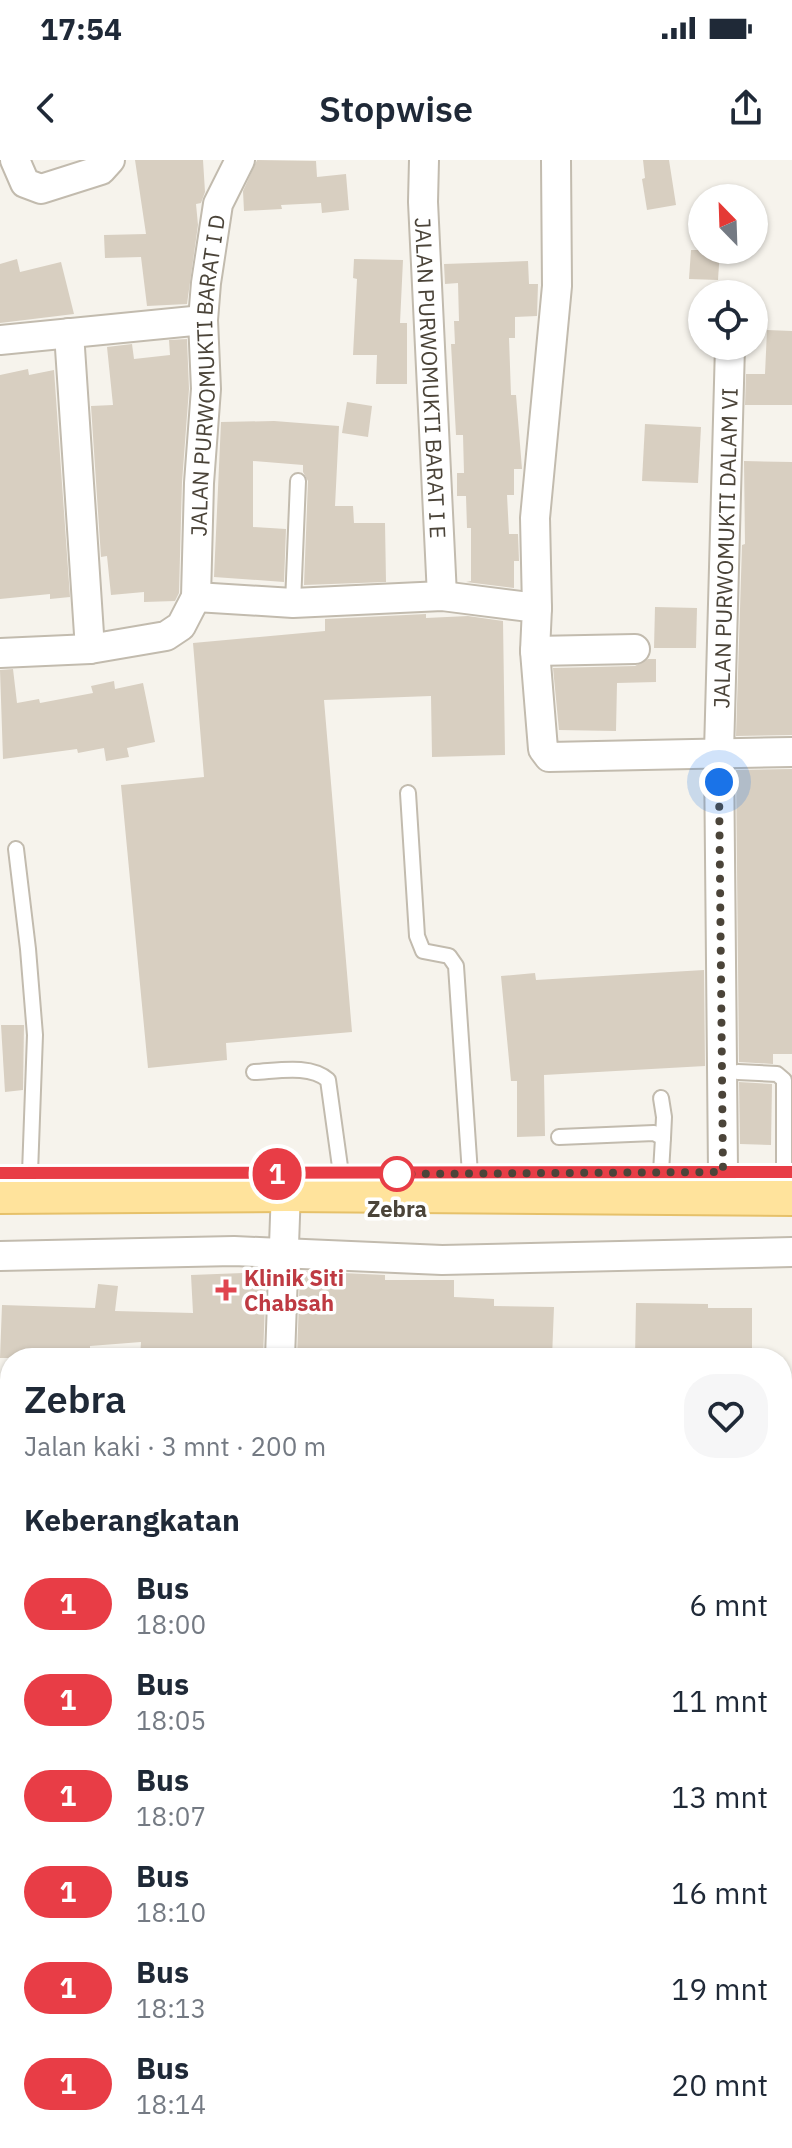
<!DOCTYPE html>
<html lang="id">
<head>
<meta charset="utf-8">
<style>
  :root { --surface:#fff; --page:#f6f6f7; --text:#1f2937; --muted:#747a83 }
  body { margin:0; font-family:"IBM Plex Sans",sans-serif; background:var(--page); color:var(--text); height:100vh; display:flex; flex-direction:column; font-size:30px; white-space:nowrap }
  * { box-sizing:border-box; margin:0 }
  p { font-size:26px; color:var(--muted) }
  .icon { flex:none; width:44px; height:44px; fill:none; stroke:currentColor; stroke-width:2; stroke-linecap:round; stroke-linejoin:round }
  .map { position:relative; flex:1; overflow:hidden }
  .panel { position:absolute; left:0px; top:1188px; width:792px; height:800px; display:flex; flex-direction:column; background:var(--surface); border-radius:32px 32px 0 0; box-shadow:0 2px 6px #0004 }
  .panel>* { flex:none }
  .badge { padding:0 16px; border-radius:26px; font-size:28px; line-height:52px }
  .needle { width:52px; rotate:337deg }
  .buttons { position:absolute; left:688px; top:24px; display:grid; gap:16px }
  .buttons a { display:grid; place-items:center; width:80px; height:80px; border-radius:50%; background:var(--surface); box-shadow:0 2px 6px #0004; font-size:40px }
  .you { position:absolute; width:40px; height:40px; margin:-20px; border:6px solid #fff; border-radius:50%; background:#1a73e8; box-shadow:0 0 0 12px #1a73e833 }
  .map>.badge { position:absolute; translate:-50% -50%; box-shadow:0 0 0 4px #fff }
  h2 { padding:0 24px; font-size:30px; line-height:72px }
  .round { display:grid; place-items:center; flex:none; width:84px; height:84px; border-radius:32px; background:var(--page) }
  .headline { display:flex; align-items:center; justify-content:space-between; height:136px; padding:0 24px }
  h1 { font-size:38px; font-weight:600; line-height:60px }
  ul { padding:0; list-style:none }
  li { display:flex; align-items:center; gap:24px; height:96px; padding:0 24px }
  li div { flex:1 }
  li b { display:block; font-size:30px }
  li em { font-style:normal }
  li .badge { min-width:88px; font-weight:700; text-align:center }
  .status { display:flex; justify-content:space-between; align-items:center; height:56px; padding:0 40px; background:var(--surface); direction:ltr }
  .status svg { height:22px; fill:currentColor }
  header { display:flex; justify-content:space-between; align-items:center; height:104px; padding:0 24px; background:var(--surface); font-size:36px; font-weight:600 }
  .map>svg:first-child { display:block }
  .building { fill:#d8cfc1 }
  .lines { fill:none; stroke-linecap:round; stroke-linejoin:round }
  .service-casing { stroke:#c2bbae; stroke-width:18 }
  .minor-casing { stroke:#c2bbae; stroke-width:32 }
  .primary-casing { stroke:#e6c16a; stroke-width:48 }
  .service { stroke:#fff; stroke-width:14 }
  .minor { stroke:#fff; stroke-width:28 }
  .primary { stroke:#ffe39c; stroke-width:44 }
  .line-casing { stroke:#fff; stroke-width:18 }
  .line { stroke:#e83d46; stroke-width:12 }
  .walk { stroke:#4b4439; stroke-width:8; stroke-dasharray:0 14.4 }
  .stop-dot { fill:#fff; stroke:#e83d46; stroke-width:4 }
  .health-dot { fill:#e0444e; stroke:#fff; stroke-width:3 }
  .labels { text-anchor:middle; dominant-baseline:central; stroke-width:7; stroke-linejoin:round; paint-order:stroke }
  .street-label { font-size:22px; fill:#4b4439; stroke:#fff }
  .stop-label { font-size:22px; font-weight:bold; fill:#4b4439; stroke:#fff }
  .health-label { font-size:22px; font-weight:bold; fill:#be3a42; stroke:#fff; text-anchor:start }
</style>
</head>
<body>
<div class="status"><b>17:54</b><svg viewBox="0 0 49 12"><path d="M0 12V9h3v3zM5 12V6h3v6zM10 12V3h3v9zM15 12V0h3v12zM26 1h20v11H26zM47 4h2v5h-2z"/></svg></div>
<header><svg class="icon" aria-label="back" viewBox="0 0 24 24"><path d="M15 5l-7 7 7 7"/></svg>Stopwise<svg class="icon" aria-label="share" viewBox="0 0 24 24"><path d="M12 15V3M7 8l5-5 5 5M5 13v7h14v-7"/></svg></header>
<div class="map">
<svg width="792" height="1988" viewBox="0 0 792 1988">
  <rect width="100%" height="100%" fill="#f6f3ec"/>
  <!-- building -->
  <g class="building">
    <polygon points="135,0 203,0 205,32 201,43 196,44 198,65 187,144 147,146 141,97 105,98 104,75 146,74"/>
    <polygon points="257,0 316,1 317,17 346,14 349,50 322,53 321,43 281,45 282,49 244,51 243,31"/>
    <polygon points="643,0 669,0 676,45 647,50 642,19 645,18"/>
    <polygon points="691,90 720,90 718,120 689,119"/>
    <polygon points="17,99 20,112 61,102 74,154 0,163 0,104"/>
    <polygon points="354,99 403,100 400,163 407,163 407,224 376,224 377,195 353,195 357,119 353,118"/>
    <polygon points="528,101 529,124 538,124 537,156 515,157 515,178 509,178 511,235 516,235 522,309 514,309 514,335 507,335 509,374 518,374 519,401 514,401 514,428 466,422 471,421 471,368 467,368 466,336 457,336 457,313 464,313 463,275 456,275 451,184 455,184 454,161 459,161 458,123 445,124 444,104"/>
    <polygon points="767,170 792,171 792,245 745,245 746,214 765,214"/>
    <polygon points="187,179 189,229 182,322 179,433 175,441 144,442 144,432 111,435 107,396 101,397 91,246 113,245 107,187 132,184 134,199 170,195 169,180"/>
    <polygon points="28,209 29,215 54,210 70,437 50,439 50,434 0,439 0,215"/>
    <polygon points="347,242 372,246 368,277 342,273"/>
    <polygon points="274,261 339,266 335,346 353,346 354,363 385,363 386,422 304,425 308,321 303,312 303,305 253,301 253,367 286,369 284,422 214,417 221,262"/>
    <polygon points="645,264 701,267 698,323 642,321"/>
    <polygon points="744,301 792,302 792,575 736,576 742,385 745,384"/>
    <polygon points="655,447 697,448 696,488 654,488"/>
    <polygon points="426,454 426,458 468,456 503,461 505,595 432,597 431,536 324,540 352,872 226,883 227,900 148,908 121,625 204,617 193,483 325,471 325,459"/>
    <polygon points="648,499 656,499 656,522 617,523 616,571 559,570 553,508 635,506"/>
    <polygon points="13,509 17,543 39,539 40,543 93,533 91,526 114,521 115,529 143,523 155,582 127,588 129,597 106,601 104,588 78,593 77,589 3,599 0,510"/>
    <polygon points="792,609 792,894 773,894 773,904 739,902 736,610"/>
    <polygon points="704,810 705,906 544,915 545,976 517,977 517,921 511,921 501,816 535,813 536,820"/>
    <polygon points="1,865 24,865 23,930 5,932"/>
    <polygon points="739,922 772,924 771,985 740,984"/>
    <polygon points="300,1111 385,1115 385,1120 454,1120 454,1137 494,1139 494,1146 554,1147 552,1198 297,1198"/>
    <polygon points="266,1112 263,1198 140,1198 141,1182 90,1186 90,1198 0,1198 2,1145 95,1148 98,1124 118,1126 115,1151 193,1153 191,1115"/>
    <polygon points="636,1143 708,1144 708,1148 752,1148 752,1198 635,1198"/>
  </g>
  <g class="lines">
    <!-- service casing -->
    <g class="service-casing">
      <g id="service">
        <polyline points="293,443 298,321"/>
        <polyline points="408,633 417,776 423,791 449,796 456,806 470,1014"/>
        <polyline points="16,689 28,789 35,875 30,1013"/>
        <path d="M 254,912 C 277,911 310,904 328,920 L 341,1014"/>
        <polyline points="738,912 777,914 784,920 784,1012"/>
        <polyline points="661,938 664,957 663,978"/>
        <polyline points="559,977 654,973 663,978 661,1012"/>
      </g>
    </g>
    <!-- minor casing -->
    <g class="minor-casing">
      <g id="minor">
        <polyline points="15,0 25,23 41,29 101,10 110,0"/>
        <path id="s1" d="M 424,0 L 423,42 L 442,436"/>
        <polyline points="69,173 90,489"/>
        <polyline points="0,180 203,160"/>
        <polyline points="196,437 293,443 442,436 537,448 535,491 543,589 549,597 792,592"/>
        <polyline points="537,448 535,358 557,126 556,0"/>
        <polyline points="535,491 635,489"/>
        <path id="s2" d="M 0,493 L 90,489 L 166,476 L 181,466 L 196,437 L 199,323 L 206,229 L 203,160 L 206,123 L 218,44 L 240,0"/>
        <path id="s3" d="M 723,1012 L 719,592 L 730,186"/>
        <polyline points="0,1096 234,1091 442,1100 792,1092"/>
        <polyline points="280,1198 286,1029"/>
        <polyline points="0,1403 10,1404"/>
        <polyline points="0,1680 10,1681"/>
        <polyline points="782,1710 792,1710"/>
        <polyline points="0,1895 10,1797"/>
        <polyline points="369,1988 370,1978"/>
        <polyline points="496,1988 497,1978"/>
        <polyline points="658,1988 659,1978"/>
      </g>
    </g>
    <!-- primary casing -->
    <g class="primary-casing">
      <polyline id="primary" points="0,1031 286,1029 792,1033"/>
    </g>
    <!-- service -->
    <use href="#service" class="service"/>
    <!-- minor -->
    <use href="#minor" class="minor"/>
    <!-- primary -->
    <use href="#primary" class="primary"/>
  </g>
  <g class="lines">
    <!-- line casing -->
    <g class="line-casing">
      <polyline id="line" points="0,1013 792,1012"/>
    </g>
    <!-- line -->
    <use href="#line" class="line"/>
    <!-- walk -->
    <polyline class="walk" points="397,1014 723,1012 719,622"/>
  </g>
  <!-- markers -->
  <circle class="stop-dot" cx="397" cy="1014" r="16"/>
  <path class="health-dot" d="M222 1118h8v8h8v8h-8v8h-8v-8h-8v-8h8z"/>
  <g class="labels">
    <!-- street labels -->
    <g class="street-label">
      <text stroke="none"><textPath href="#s2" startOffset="440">JALAN PURWOMUKTI BARAT I D</textPath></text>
      <text stroke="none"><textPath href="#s1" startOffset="218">JALAN PURWOMUKTI BARAT I E</textPath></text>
      <text stroke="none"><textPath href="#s3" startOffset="624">JALAN PURWOMUKTI DALAM VI</textPath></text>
    </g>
    <!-- stop labels -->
    <g class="stop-label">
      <text x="397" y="1048">Zebra</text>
    </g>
    <!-- health labels -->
    <g class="health-label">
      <text x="244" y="1117">Klinik Siti<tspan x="244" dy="25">Chabsah</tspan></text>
    </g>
  </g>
</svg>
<div class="buttons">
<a><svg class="needle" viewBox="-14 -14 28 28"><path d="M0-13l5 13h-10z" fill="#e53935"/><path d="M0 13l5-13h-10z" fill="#747a83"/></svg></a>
<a><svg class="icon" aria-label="locate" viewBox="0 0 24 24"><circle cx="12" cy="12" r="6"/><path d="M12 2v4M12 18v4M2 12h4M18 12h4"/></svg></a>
</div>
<div class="you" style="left:719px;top:622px"></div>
<b class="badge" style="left:277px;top:1014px;background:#e83d46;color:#fff">1</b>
<section class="panel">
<div class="headline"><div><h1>Zebra</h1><p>Jalan kaki · 3 mnt · 200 m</p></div><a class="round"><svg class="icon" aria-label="heart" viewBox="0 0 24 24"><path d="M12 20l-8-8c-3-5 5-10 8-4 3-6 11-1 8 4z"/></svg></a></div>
<h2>Keberangkatan</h2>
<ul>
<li><span class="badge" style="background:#e83d46;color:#fff">1</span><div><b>Bus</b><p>18:00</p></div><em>6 mnt</em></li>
<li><span class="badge" style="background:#e83d46;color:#fff">1</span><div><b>Bus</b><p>18:05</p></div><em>11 mnt</em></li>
<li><span class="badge" style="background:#e83d46;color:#fff">1</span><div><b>Bus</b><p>18:07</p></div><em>13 mnt</em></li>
<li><span class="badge" style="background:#e83d46;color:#fff">1</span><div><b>Bus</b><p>18:10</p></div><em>16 mnt</em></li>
<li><span class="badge" style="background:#e83d46;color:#fff">1</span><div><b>Bus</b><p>18:13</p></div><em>19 mnt</em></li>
<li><span class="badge" style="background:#e83d46;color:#fff">1</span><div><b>Bus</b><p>18:14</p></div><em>20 mnt</em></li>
</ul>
</section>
</div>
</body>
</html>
